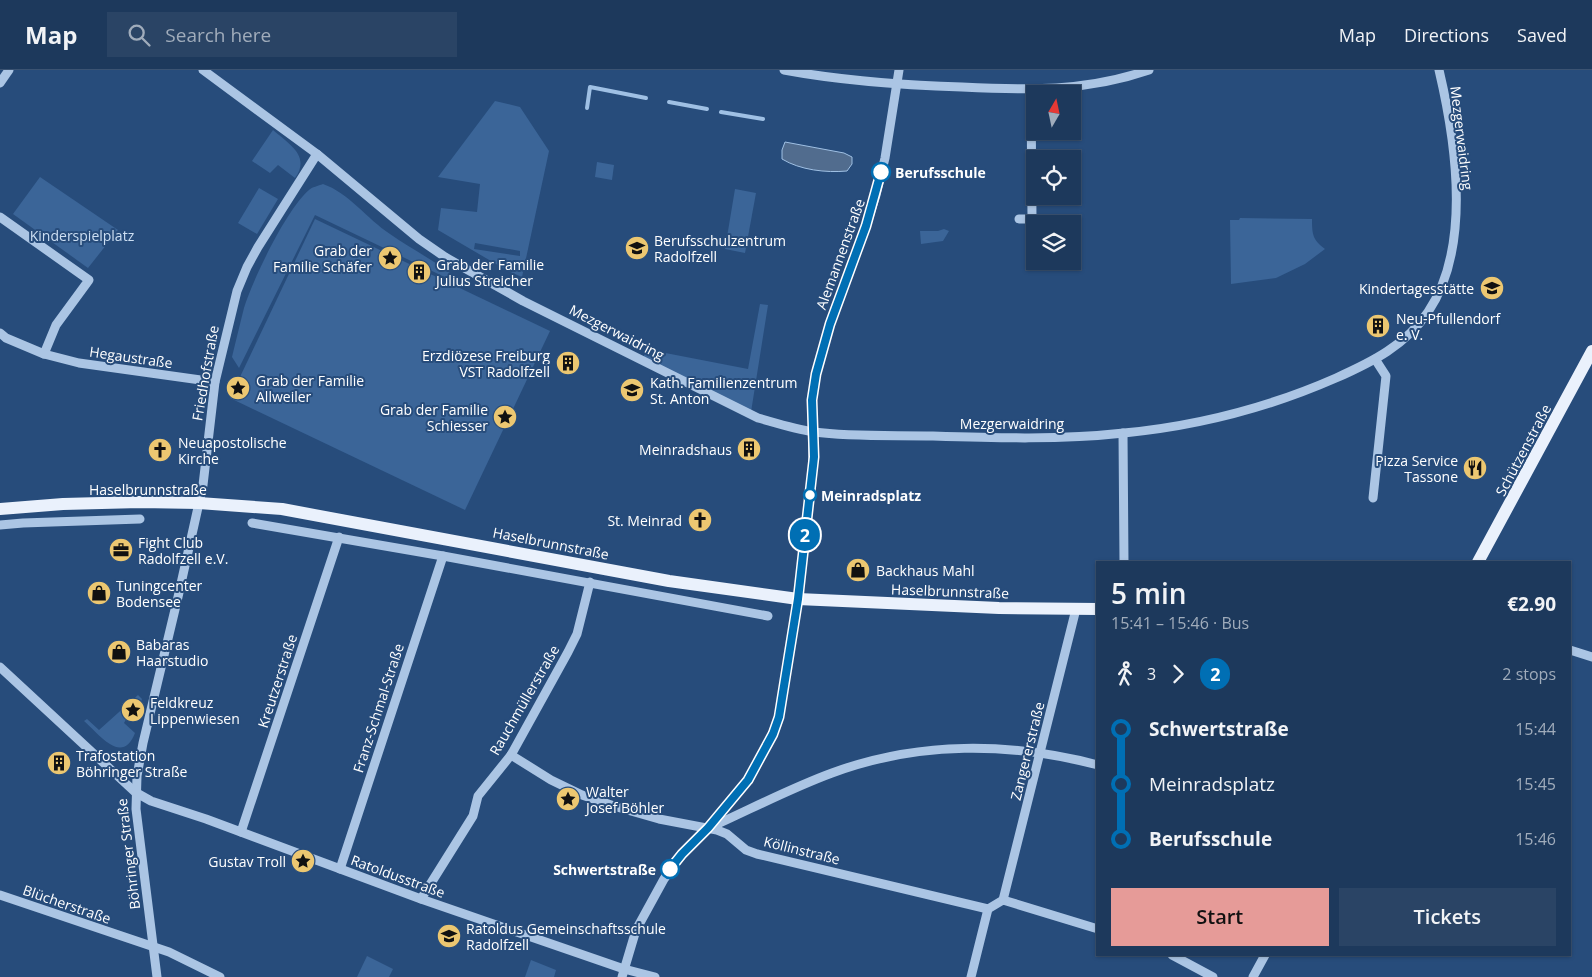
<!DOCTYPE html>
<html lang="en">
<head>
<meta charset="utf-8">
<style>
  :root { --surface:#1d395c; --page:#2a4465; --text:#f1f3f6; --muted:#a0acbb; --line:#3b5372; --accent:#e69b98 }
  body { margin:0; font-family:"Open Sans",sans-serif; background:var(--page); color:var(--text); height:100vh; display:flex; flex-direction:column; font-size:19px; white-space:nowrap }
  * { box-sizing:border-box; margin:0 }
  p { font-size:16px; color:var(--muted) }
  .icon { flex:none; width:28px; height:28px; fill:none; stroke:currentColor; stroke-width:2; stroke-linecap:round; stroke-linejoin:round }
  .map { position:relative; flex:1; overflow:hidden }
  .drawer { position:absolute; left:1096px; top:491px; width:475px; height:395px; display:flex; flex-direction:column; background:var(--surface); border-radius:0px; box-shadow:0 1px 4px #0004,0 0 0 1px var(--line) }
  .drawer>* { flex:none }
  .badge { padding:0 10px; border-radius:16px; font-size:18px; line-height:32px }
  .needle { width:32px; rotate:9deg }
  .buttons { position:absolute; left:1026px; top:15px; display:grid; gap:10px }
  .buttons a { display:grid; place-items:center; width:55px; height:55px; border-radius:0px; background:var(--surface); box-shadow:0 1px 4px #0004,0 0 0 1px var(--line); font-size:25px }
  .map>.badge { position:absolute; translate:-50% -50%; box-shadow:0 0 0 2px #fff }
  .legs { display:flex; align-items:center; gap:8px; height:55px; padding:0 15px; font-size:16px }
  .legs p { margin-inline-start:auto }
  .headline { display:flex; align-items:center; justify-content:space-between; height:85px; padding:0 15px }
  h1 { font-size:28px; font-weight:600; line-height:38px }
  .action { display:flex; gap:10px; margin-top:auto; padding:10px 15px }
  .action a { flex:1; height:58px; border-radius:0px; background:var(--accent); color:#111; font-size:20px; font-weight:600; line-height:58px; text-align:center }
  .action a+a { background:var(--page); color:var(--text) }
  ul { padding:0 15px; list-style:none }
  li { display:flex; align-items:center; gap:18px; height:55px; font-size:19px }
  li i { display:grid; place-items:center; width:8px; height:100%; margin:0 6px; background:currentColor }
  li i::after { content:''; width:12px; height:12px; margin:-6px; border:4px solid; border-radius:50%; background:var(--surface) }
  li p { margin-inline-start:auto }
  li:first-child i { background:linear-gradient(#0000 50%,currentColor 0) }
  li:last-child i { background:linear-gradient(currentColor 50%,#0000 0) }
  header { display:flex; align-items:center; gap:30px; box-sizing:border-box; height:70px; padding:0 25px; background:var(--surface); border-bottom:1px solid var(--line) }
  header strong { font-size:24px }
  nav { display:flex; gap:28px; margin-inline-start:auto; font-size:18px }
  .search { width:350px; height:45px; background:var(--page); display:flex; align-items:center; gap:12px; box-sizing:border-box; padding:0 18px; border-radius:0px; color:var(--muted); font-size:19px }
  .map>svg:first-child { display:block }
  .green { fill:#3b6598; fill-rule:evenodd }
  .water { fill:#516c8e; stroke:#9fc0e4 }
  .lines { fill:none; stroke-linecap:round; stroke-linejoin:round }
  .stream { stroke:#9fc0e4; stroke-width:4 }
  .minor { stroke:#abc5e4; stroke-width:9 }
  .major { stroke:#eaf1fc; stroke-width:12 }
  .line-1-casing { stroke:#fff; stroke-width:11 }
  .line-1 { stroke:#006fb4; stroke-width:8 }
  .stop-1-dot { fill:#fff; stroke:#006fb4; stroke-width:2.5 }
  .labels { text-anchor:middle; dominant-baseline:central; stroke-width:4; stroke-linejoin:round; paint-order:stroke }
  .street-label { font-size:14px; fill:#fff; stroke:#274c7b }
  .stop-label { font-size:14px; font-weight:bold; fill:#fff; stroke:#274c7b; text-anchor:start }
  .park-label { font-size:14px; fill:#cddff3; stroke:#274c7b }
  .poi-label { font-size:14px; fill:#fff; stroke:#274c7b; text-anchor:start }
</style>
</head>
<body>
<header>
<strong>Map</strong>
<div class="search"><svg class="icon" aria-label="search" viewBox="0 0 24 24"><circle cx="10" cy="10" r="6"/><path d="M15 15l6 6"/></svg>Search here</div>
<nav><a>Map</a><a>Directions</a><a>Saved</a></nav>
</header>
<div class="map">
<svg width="1592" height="907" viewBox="0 0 1592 907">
  <rect width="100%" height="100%" fill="#274c7b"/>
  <!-- green -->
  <g class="green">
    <path d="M 495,31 L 520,37 L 549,81 L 522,207 L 508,201 L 438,160 L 441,138 L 477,142 L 480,114 L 438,107 ZM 475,173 L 520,181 L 520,186 L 474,179 Z"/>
    <path d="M 273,60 C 289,74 311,86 295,108 L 278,95 L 270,103 L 252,91 Z"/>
    <polygon points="597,92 614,95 612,110 595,107"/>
    <polygon points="40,107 118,160 88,198 13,144"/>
    <path d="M 323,114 C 349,123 367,149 390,164 C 413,180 439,193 460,211 L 455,212 L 315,145 L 239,298 L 232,287 C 236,270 240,254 244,238 C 253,209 286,140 309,120 C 312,117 318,116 323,114 Z"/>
    <polygon points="259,118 278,129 257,164 238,153"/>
    <polygon points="735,119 756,123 745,183 725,179"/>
    <path d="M 1240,148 L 1312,149 C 1312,165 1313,170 1325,179 L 1305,194 L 1276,208 L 1231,214 L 1230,150 L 1239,150 Z"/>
    <polygon points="315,149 550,261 465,440 230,328"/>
    <polygon points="944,159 949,161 943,171 921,174 920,161 938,161"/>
    <polygon points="760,234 768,235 751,342 643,288 646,281 650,280 748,299"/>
    <path d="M 138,625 L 142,629 L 139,637 L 132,638 L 124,653 L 135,663 C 122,696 99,664 84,651 L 87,649 L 99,660 Z"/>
    <polygon points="367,886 393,899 389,907 357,907"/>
    <polygon points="531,890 556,900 554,907 525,907"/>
  </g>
  <!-- water -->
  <path class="water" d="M 785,72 L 844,83 L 852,87 L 852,94 L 847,101 C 826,103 800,100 782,89 L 782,80 Z"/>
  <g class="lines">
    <!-- stream -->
    <g class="stream">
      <polyline points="669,32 707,39"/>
      <polyline points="587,38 590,17 646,28"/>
      <polyline points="721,42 763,49"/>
    </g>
    <!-- minor -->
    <g class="minor">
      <path d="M 203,0 L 317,84 L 419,169 L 445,187 L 523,231 L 758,348 C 776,353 795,359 814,362 C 853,367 894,365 933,366 C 997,368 1061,370 1124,363 C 1196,356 1270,337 1336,308 C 1372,292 1406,275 1428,242 C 1472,177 1456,72 1439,0"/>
      <path d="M 784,0 C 843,11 902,15 962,17 C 1028,20 1085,22 1149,0"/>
      <polyline points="0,13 9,0"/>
      <polyline points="0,147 89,210 56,255 44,284"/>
      <polyline points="1019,149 1032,149 1031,20"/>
      <polyline points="0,263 6,268 44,284 79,293 215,312"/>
      <polyline points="1123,363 1124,492"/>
      <polyline points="1373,428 1386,306 1375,289"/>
      <polyline points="252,453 443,486 768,546"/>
      <polyline points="0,455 23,453 140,449"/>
      <polyline points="1570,580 1592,587"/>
      <polyline points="0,597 135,722 151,731 206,749 421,829 624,899 655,907"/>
      <polyline points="511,685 551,710 582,725 617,737 659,749 717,760 727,764 746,780 757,784 988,839 1003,830 1098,859"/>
      <path d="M 711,757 C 751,739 791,718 832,703 C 918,671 1010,672 1098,695"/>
      <polyline points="241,762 339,467"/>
      <polyline points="340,799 443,486"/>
      <polyline points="0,825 169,882 220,907"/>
      <polyline points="421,829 473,746 478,726 511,685 568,582 577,564 590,512"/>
      <polyline points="1003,830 1076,539"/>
      <polyline points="1172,885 1213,907"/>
      <polyline points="157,907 136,739 137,706 143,673 178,527 203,415 215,312 237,221 247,197 258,177 317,84"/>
      <polyline points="622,907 636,860 664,809 682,784 708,758 748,710 773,664 779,647 798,529 813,397 812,330 816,304 830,254 866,156 876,125 885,88 899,0"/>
      <polyline points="971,907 988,839"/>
      <polyline points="1253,907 1265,885"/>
    </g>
    <!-- major -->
    <g class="major">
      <polyline points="0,439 63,434 140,432 199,433 282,439 669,511 798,529 999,538 1098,539"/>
      <polyline points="1478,492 1592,281"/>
    </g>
  </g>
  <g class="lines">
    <!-- line-1 casing -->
    <g class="line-1-casing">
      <polyline id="line-1" points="670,799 682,784 708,758 748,710 773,664 779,647 798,529 809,431 814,387 812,330 816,304 830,254 866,156 881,102"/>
    </g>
    <!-- line-1 -->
    <use href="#line-1" class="line-1"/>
  </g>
  <!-- icons -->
  <defs>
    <g id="school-disc" transform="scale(1.25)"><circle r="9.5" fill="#ecc771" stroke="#274c7b"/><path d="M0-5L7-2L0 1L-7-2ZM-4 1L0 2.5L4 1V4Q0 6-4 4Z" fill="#111"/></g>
    <g id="sight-disc" transform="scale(1.25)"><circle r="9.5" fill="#ecc771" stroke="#274c7b"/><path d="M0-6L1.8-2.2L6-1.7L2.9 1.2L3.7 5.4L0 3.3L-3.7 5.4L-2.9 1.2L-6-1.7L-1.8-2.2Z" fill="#111"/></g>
    <g id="building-disc" transform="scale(1.25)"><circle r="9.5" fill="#ecc771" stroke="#274c7b"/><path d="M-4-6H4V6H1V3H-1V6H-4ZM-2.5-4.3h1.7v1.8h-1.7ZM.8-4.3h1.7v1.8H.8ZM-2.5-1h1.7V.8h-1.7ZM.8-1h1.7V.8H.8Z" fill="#111"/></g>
    <g id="church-disc" transform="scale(1.25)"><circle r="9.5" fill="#ecc771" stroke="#274c7b"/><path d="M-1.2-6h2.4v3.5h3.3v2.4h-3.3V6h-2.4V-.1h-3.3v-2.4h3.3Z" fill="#111"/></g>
    <g id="restaurant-disc" transform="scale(1.25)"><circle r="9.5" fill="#ecc771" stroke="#274c7b"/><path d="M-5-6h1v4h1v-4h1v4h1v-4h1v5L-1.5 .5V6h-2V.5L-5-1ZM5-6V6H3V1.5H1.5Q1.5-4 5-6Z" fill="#111"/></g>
    <g id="office-disc" transform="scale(1.25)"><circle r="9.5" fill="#ecc771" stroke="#274c7b"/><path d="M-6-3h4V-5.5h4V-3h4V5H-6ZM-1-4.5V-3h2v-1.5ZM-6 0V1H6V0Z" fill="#111"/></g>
    <g id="shop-disc" transform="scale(1.25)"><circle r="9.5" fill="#ecc771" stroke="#274c7b"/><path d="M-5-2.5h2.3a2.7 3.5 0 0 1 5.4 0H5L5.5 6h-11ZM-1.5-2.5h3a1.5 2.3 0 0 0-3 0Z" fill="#111"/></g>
  </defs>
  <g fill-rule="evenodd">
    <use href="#school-disc" x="637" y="178"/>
    <use href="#sight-disc" x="390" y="188"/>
    <use href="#building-disc" x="419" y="202"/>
    <use href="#school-disc" x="1492" y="218"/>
    <use href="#building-disc" x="1378" y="256"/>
    <use href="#building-disc" x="568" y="293"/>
    <use href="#sight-disc" x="238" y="318"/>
    <use href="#school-disc" x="632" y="320"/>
    <use href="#sight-disc" x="505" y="347"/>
    <use href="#building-disc" x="749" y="379"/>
    <use href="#church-disc" x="160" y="380"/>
    <use href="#restaurant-disc" x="1475" y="398"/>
    <use href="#church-disc" x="700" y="450"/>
    <use href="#office-disc" x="121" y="480"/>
    <use href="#shop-disc" x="858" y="500"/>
    <use href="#shop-disc" x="99" y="523"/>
    <use href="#shop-disc" x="119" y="582"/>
    <use href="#sight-disc" x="133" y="640"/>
    <use href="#building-disc" x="59" y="693"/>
    <use href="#sight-disc" x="568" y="729"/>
    <use href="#sight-disc" x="303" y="791"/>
    <use href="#school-disc" x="449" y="866"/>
  </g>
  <!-- markers -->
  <g class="stop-1-dot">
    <circle cx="881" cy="102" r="9"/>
    <circle cx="810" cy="425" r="6"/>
    <circle cx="670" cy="799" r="9"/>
  </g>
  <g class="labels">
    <!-- street labels -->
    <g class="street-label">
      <text transform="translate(1462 68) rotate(83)">Mezgerwaidring</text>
      <text transform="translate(840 184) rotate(-70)">Alemannenstraße</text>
      <text transform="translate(617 262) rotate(27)">Mezgerwaidring</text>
      <text transform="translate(131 287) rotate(8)">Hegaustraße</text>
      <text transform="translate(205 303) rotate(-80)">Friedhofstraße</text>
      <text x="1012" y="353">Mezgerwaidring</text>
      <text transform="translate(1523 380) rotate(-62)">Schützenstraße</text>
      <text x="148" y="419">Haselbrunnstraße</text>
      <text transform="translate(551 473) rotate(11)">Haselbrunnstraße</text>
      <text transform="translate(950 521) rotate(2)">Haselbrunnstraße</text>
      <text transform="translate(277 611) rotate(-72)">Kreutzerstraße</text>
      <text transform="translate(524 630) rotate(-60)">Rauchmüllerstraße</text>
      <text transform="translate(378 638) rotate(-72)">Franz-Schmal-Straße</text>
      <text transform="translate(1027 681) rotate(-76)">Zangererstraße</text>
      <text transform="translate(802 780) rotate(14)">Köllinstraße</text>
      <text transform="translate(128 784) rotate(-97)">Böhringer Straße</text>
      <text transform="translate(398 806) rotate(20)">Ratoldusstraße</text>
      <text transform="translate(67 834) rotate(19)">Blücherstraße</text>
    </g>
    <!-- stop labels -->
    <g class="stop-label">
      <text x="895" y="102">Berufsschule</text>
      <text x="821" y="425">Meinradsplatz</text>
      <text x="656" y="799" text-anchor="end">Schwertstraße</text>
    </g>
    <!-- park labels -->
    <g class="park-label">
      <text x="82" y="165">Kinderspielplatz</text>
    </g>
    <!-- poi labels -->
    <g class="poi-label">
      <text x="654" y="170">Berufsschulzentrum<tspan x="654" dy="16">Radolfzell</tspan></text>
      <text x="372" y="180" text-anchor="end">Grab der<tspan x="372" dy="16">Familie Schäfer</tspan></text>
      <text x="436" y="194">Grab der Familie<tspan x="436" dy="16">Julius Streicher</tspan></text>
      <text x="1474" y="218" text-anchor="end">Kindertagesstätte</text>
      <text x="1396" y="248">Neu-Pfullendorf<tspan x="1396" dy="16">e. V.</tspan></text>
      <text x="550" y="285" text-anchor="end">Erzdiözese Freiburg<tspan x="550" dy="16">VST Radolfzell</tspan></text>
      <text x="256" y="310">Grab der Familie<tspan x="256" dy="16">Allweiler</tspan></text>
      <text x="650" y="312">Kath. Familienzentrum<tspan x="650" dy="16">St. Anton</tspan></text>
      <text x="488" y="339" text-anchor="end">Grab der Familie<tspan x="488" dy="16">Schiesser</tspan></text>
      <text x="178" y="372">Neuapostolische<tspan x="178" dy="16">Kirche</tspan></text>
      <text x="732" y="379" text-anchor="end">Meinradshaus</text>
      <text x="1458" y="390" text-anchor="end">Pizza Service<tspan x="1458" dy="16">Tassone</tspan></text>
      <text x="682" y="450" text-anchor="end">St. Meinrad</text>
      <text x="138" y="472">Fight Club<tspan x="138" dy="16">Radolfzell e.V.</tspan></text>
      <text x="876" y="500">Backhaus Mahl</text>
      <text x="116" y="515">Tuningcenter<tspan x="116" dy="16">Bodensee</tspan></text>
      <text x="136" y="574">Babaras<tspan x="136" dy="16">Haarstudio</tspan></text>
      <text x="150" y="632">Feldkreuz<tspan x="150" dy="16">Lippenwiesen</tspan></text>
      <text x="76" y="685">Trafostation<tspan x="76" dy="16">Böhringer Straße</tspan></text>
      <text x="586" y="721">Walter<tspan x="586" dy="16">Josef Böhler</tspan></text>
      <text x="286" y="791" text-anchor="end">Gustav Troll</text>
      <text x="466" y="858">Ratoldus Gemeinschaftsschule<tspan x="466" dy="16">Radolfzell</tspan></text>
    </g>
  </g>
</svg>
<div class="buttons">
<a><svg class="needle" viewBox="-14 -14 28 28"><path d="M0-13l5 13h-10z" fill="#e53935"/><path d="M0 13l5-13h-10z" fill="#a0acbb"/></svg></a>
<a><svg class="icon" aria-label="locate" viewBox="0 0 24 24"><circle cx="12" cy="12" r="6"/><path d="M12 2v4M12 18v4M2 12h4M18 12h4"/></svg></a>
<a><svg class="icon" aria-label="layers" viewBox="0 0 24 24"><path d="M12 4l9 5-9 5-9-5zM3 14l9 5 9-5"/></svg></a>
</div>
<b class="badge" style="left:805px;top:465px;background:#006fb4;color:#fff">2</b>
<section class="drawer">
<div class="headline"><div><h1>5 min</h1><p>15:41 – 15:46 · Bus</p></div><b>€2.90</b></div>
<div class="legs"><svg class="icon" aria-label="walk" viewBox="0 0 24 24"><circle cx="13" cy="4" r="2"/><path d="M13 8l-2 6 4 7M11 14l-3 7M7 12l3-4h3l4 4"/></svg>3<svg class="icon" aria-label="forward" viewBox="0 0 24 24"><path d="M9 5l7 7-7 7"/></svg><b class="badge" style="background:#006fb4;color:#fff">2</b><p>2 stops</p></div>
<ul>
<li><i style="color:#006fb4"></i><b>Schwertstraße</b><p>15:44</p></li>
<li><i style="color:#006fb4"></i><span>Meinradsplatz</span><p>15:45</p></li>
<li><i style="color:#006fb4"></i><b>Berufsschule</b><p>15:46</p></li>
</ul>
<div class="action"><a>Start</a><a>Tickets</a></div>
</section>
</div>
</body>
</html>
